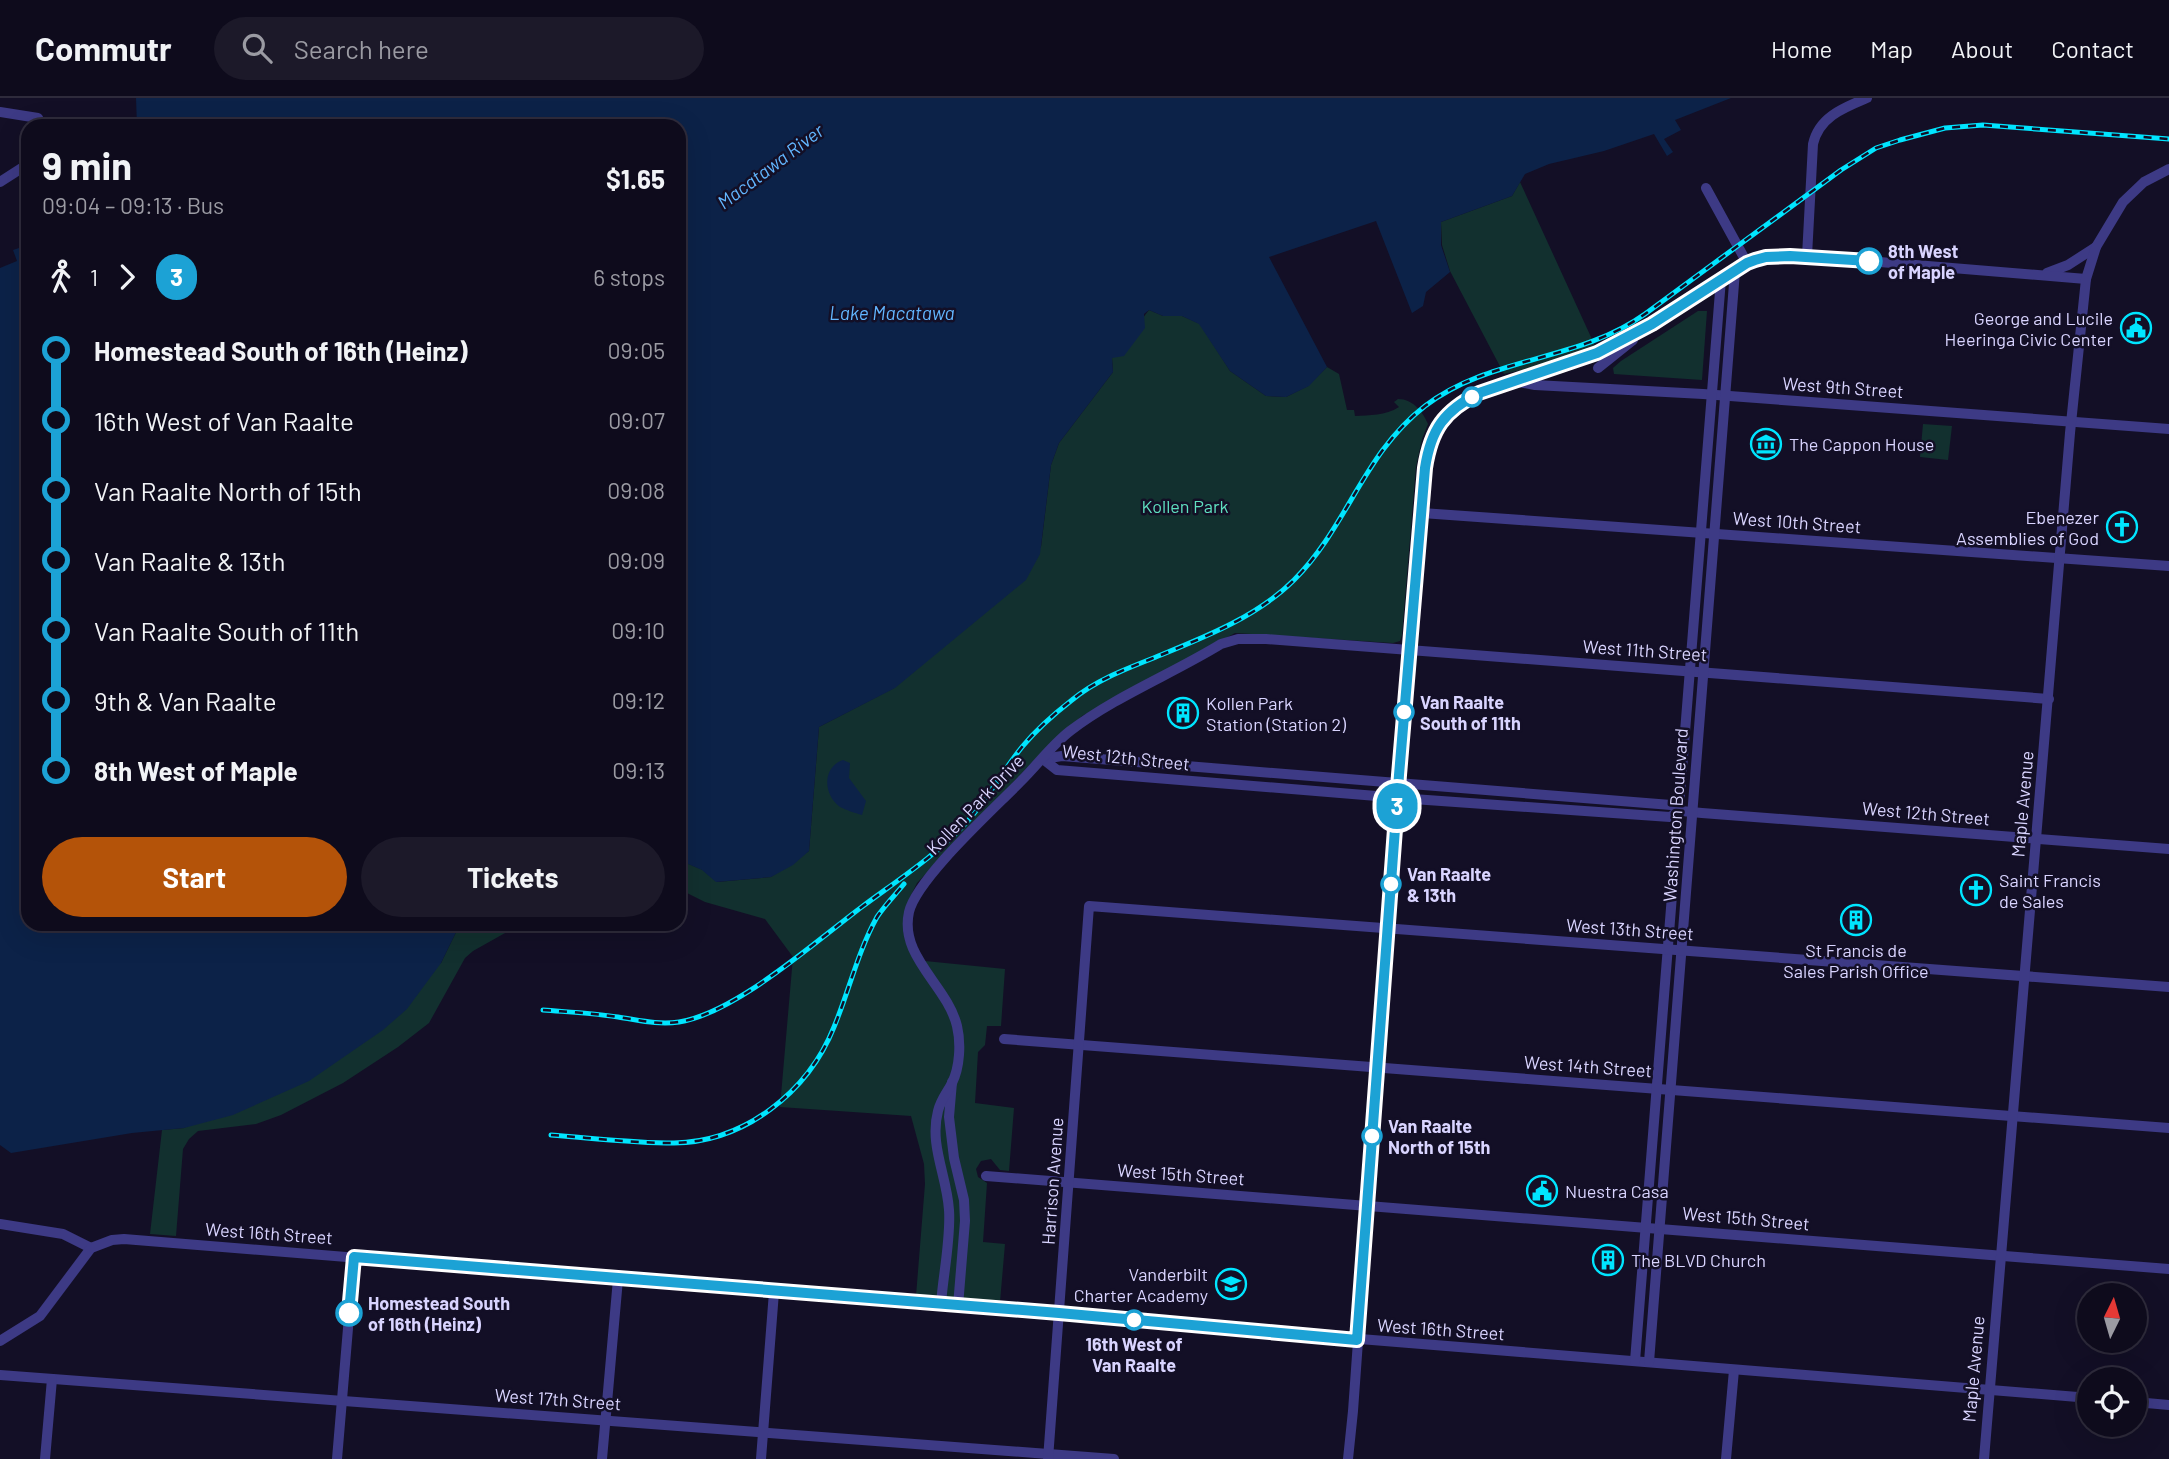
<!DOCTYPE html>
<html lang="en">
<head>
<meta charset="utf-8">
<style>
  :root { --surface:#0e0b1c; --page:#1c1929; --text:#f1f3f6; --muted:#9b9ba3; --line:#2e2b3b; --accent:#b45309 }
  body { margin:0; font-family:Barlow,sans-serif; background:var(--page); color:var(--text); height:100vh; display:flex; flex-direction:column; font-size:26px; white-space:nowrap }
  * { box-sizing:border-box; margin:0 }
  p { font-size:23px; color:var(--muted) }
  .icon { flex:none; width:38px; height:38px; fill:none; stroke:currentColor; stroke-width:2; stroke-linecap:round; stroke-linejoin:round }
  .map { position:relative; flex:1; overflow:hidden }
  .drawer { position:absolute; left:21px; top:21px; width:665px; height:812px; display:flex; flex-direction:column; background:var(--surface); border-radius:21px; box-shadow:0 7px 28px #0002,0 0 0 2px var(--line) }
  .drawer>* { flex:none }
  .badge { padding:0 14px; border-radius:23px; font-size:24px; line-height:46px }
  .needle { width:46px; rotate:5deg }
  .fabs { position:absolute; left:2077px; top:1185px; display:grid; gap:14px }
  .fabs a { display:grid; place-items:center; width:70px; height:70px; border-radius:50%; background:var(--surface); box-shadow:0 7px 28px #0002,0 0 0 2px var(--line); font-size:35px }
  .map>.badge { position:absolute; translate:-50% -50%; box-shadow:0 0 0 4px #fff }
  .legs { display:flex; align-items:center; gap:10px; height:77px; padding:0 21px; font-size:23px }
  .legs p { margin-inline-start:auto }
  .head { display:flex; align-items:center; justify-content:space-between; height:119px; padding:0 21px }
  h1 { font-size:38px; font-weight:700; line-height:52px }
  .primary-button { display:flex; gap:14px; margin-top:auto; padding:14px 21px }
  .primary-button a { flex:1; height:80px; border-radius:42px; background:var(--accent); color:#fff; font-size:28px; font-weight:700; line-height:80px; text-align:center }
  .primary-button a+a { background:var(--page); color:var(--text) }
  ul { padding:0 21px; list-style:none }
  li { display:flex; align-items:center; gap:24px; height:70px; font-size:26px }
  li i { display:grid; place-items:center; width:10px; height:100%; margin:0 9px; background:currentColor }
  li i::after { content:''; width:18px; height:18px; margin:-9px; border:5px solid; border-radius:50%; background:var(--surface) }
  li p { margin-inline-start:auto }
  li:first-child i { background:linear-gradient(#0000 50%,currentColor 0) }
  li:last-child i { background:linear-gradient(currentColor 50%,#0000 0) }
  header { display:flex; align-items:center; gap:42px; box-sizing:border-box; height:98px; padding:0 35px; background:var(--surface); border-bottom:2px solid var(--line) }
  header strong { font-size:33px }
  nav { display:flex; gap:38px; margin-inline-start:auto; font-size:24px }
  .search { width:490px; height:63px; background:var(--page); display:flex; align-items:center; gap:18px; box-sizing:border-box; padding:0 24px; border-radius:38px; color:var(--muted); font-size:26px }
  .map>svg:first-child { display:block }
  .green { fill:#12302f }
  .water { fill:#0c2248 }
  .lines { fill:none; stroke-linecap:round; stroke-linejoin:round }
  .minor { stroke:#3d3a85; stroke-width:10 }
  .rail-casing { stroke:#00e5ff; stroke-width:5 }
  .rail { stroke:#130f26; stroke-width:2.5; stroke-dasharray:8; stroke-linecap:butt }
  .line-1-casing { stroke:#fff; stroke-width:16 }
  .line-1 { stroke:#1ca2d5; stroke-width:10 }
  .stop-1-dot { fill:#fff; stroke:#1ca2d5; stroke-width:3.5 }
  .labels { text-anchor:middle; dominant-baseline:central; stroke-width:5; stroke-linejoin:round; paint-order:stroke }
  .stop-label { font-size:18px; font-weight:bold; fill:#d9d4ff; stroke:#130f26; text-anchor:start }
  .poi-label { font-size:18px; fill:#d9d4ff; stroke:#130f26; text-anchor:start }
  .street-label { font-size:18px; fill:#d9d4ff; stroke:#130f26 }
  .park-label { font-size:18px; fill:#5fe0c0; stroke:#130f26 }
  .water-label { font-size:19px; font-style:italic; fill:#62b6ff; stroke:#130f26 }
</style>
</head>
<body>
<header>
<strong>Commutr</strong>
<div class="search"><svg class="icon" aria-label="search" viewBox="0 0 24 24"><circle cx="10" cy="10" r="6"/><path d="M15 15l6 6"/></svg>Search here</div>
<nav><a>Home</a><a>Map</a><a>About</a><a>Contact</a></nav>
</header>
<div class="map">
<svg width="2169" height="1361" viewBox="0 0 2169 1361">
  <rect width="100%" height="100%" fill="#130f26"/>
  <!-- green -->
  <g class="green">
    <polygon points="1520,84 1596,250 1573,260 1504,276 1450,173 1442,147 1441,124 1512,98"/>
    <path d="M 1149,212 L 1163,218 L 1182,218 L 1200,226 L 1230,273 L 1266,298 L 1286,299 L 1308,288 L 1327,269 L 1339,276 L 1347,312 L 1354,312 L 1355,318 C 1370,317 1385,318 1399,309 L 1394,304 L 1398,301 C 1413,301 1423,314 1428,326 L 1422,341 L 1416,369 L 1402,537 L 1400,543 L 1393,545 L 1235,535 L 1082,618 L 1040,656 L 917,785 C 902,814 896,832 915,862 L 1005,871 L 1001,928 L 987,928 L 985,947 L 978,954 L 975,1005 L 1014,1010 L 1009,1073 L 1000,1072 L 991,1061 L 981,1063 L 976,1071 L 978,1079 L 987,1085 L 983,1144 L 1005,1146 L 1000,1204 L 916,1198 L 925,1086 L 924,1066 L 911,1018 L 780,1009 L 793,859 L 765,821 L 705,804 L 679,791 L 679,762 L 703,772 L 717,784 L 771,779 L 809,753 L 819,629 L 894,590 L 1041,449 L 1051,367 L 1059,345 L 1113,274 L 1112,260 Z"/>
    <polygon points="1698,213 1707,213 1702,282 1614,276 1613,270 1621,263"/>
    <polygon points="1923,326 1952,328 1948,362 1920,359"/>
    <polygon points="489,826 521,826 473,853 465,860 429,925 398,949 343,985 281,1017 256,1026 198,1033 189,1041 183,1051 176,1138 150,1136 162,1032 184,1030 441,865 459,828 477,835"/>
  </g>
  <!-- water -->
  <g class="water">
    <polygon points="136,0 1731,0 1675,22 1681,32 1664,41 1673,54 1667,58 1654,36 1604,53 1549,66 1525,76 1512,98 1441,124 1441,147 1450,174 1426,194 1423,208 1412,215 1376,123 1269,159 1327,269 1309,288 1286,299 1266,298 1230,273 1199,226 1182,218 1163,218 1149,212 1144,216 1145,230 1124,258 1112,260 1113,274 1059,345 1051,367 1040,456 1026,482 895,590 819,629 809,753 793,767 771,779 716,784 702,772 679,762 679,28 137,28"/>
    <polygon points="28,147 28,826 489,826 477,835 459,828 441,865 407,911 383,932 309,983 233,1017 184,1030 132,1035 11,1055 0,1047 0,170 17,163 13,152"/>
    <path d="M 843,662 L 850,665 L 849,680 L 866,703 L 862,717 C 855,715 846,712 840,709 C 823,697 822,669 843,662 Z"/>
  </g>
  <g class="lines">
    <!-- minor -->
    <g class="minor">
      <polyline points="0,14 38,20 42,28"/>
      <polyline points="0,84 28,66"/>
      <polyline points="1706,90 1747,165"/>
      <path d="M 1807,158 L 1813,46 C 1819,19 1843,10 1867,0"/>
      <polyline points="2047,175 2068,167 2096,149"/>
      <polyline points="1648,230 1747,165 1775,158 1831,160 2086,181"/>
      <polyline points="1598,270 1633,242"/>
      <polyline points="1514,283 1535,287 1703,296 2169,331"/>
      <polyline points="1422,415 2169,468"/>
      <polyline points="1043,661 1062,658 1671,707 1681,713 1702,715 2169,751"/>
      <polyline points="1043,661 1057,672 1413,701 1670,719 1681,713"/>
      <polyline points="1004,941 2169,1030"/>
      <polyline points="952,984 949,1019 954,1060 964,1102 965,1123 958,1208"/>
      <polyline points="986,1078 2169,1171"/>
      <polyline points="0,1126 63,1136 91,1150"/>
      <path d="M 941,1206 C 943,1178 951,1140 949,1112 C 947,1078 929,1047 938,1013 C 941,1001 947,995 952,985 C 960,969 961,945 957,928 C 947,887 899,859 909,814 C 917,780 995,710 1022,682 C 1038,666 1052,647 1070,633 C 1116,598 1172,576 1221,546 L 1238,541 L 1266,541 L 2049,601"/>
      <polyline points="0,1243 40,1218 91,1150 112,1142 124,1141 2090,1300"/>
      <polyline points="1635,1263 1721,181"/>
      <polyline points="1649,1264 1735,173"/>
      <polyline points="0,1277 1114,1361"/>
      <polyline points="2135,1304 2169,1307"/>
      <polyline points="45,1361 52,1281"/>
      <polyline points="337,1361 354,1159"/>
      <polyline points="602,1361 618,1181"/>
      <polyline points="761,1361 774,1194"/>
      <polyline points="1048,1361 1089,808 2169,889"/>
      <path d="M 1348,1361 L 1353,1313 L 1398,685 L 1428,350 C 1431,343 1432,336 1436,330 C 1465,283 1543,277 1590,258 C 1611,250 1632,237 1652,227"/>
      <polyline points="1726,1361 1734,1272"/>
      <polyline points="1984,1361 2070,335 2086,181 2096,149 2123,104 2144,84 2169,71"/>
    </g>
    <!-- rail casing -->
    <g class="rail-casing">
      <g id="rail">
        <path d="M 543,912 C 568,914 593,915 618,919 C 639,922 657,927 679,924 C 736,915 816,843 863,808 C 898,782 935,758 965,726 C 986,703 1002,674 1022,649 C 1036,632 1054,616 1072,602 C 1095,583 1123,572 1151,561 C 1200,541 1256,520 1294,482 C 1348,428 1363,356 1425,308 C 1490,258 1578,264 1645,216 L 1841,72 L 1876,50 L 1900,42 L 1945,30 L 1983,27 L 2169,41"/>
        <path d="M 551,1037 C 592,1040 633,1045 674,1045 C 745,1044 808,994 834,929 C 849,893 858,853 877,819 C 885,807 895,797 904,786"/>
      </g>
    </g>
    <!-- rail -->
    <use href="#rail" class="rail"/>
  </g>
  <g class="lines">
    <!-- line-1 casing -->
    <g class="line-1-casing">
      <path id="line-1" d="M 349,1215 L 354,1159 L 1059,1215 L 1357,1242 L 1399,677 L 1425,370 C 1431,331 1444,313 1479,295 L 1597,255 L 1652,226 L 1747,165 L 1755,162 L 1766,159 L 1790,158 L 1869,163"/>
    </g>
    <!-- line-1 -->
    <use href="#line-1" class="line-1"/>
  </g>
  <!-- icons -->
  <defs>
    <g id="civic-ring" transform="scale(1.575)"><circle r="9.5" fill="#130f26" stroke="#00e5ff" stroke-width="1.5"/><path d="M-.6-6.5H3V-4.5H.6V-3L4-1V1h2V6H-6V1h2V-1L-.6-3ZM-1.2 2.5V6h2.4V2.5Z" fill="#00e5ff"/></g>
    <g id="museum-ring" transform="scale(1.575)"><circle r="9.5" fill="#130f26" stroke="#00e5ff" stroke-width="1.5"/><path d="M0-6L6-3V-2H-6V-3ZM-5-1h2V3h-2ZM-1-1h2V3h-2ZM3-1h2V3H3ZM-6 4H6V6H-6Z" fill="#00e5ff"/></g>
    <g id="church-ring" transform="scale(1.575)"><circle r="9.5" fill="#130f26" stroke="#00e5ff" stroke-width="1.5"/><path d="M-1.2-6h2.4v3.5h3.3v2.4h-3.3V6h-2.4V-.1h-3.3v-2.4h3.3Z" fill="#00e5ff"/></g>
    <g id="building-ring" transform="scale(1.575)"><circle r="9.5" fill="#130f26" stroke="#00e5ff" stroke-width="1.5"/><path d="M-4-6H4V6H1V3H-1V6H-4ZM-2.5-4.3h1.7v1.8h-1.7ZM.8-4.3h1.7v1.8H.8ZM-2.5-1h1.7V.8h-1.7ZM.8-1h1.7V.8H.8Z" fill="#00e5ff"/></g>
    <g id="school-ring" transform="scale(1.575)"><circle r="9.5" fill="#130f26" stroke="#00e5ff" stroke-width="1.5"/><path d="M0-5L7-2L0 1L-7-2ZM-4 1L0 2.5L4 1V4Q0 6-4 4Z" fill="#00e5ff"/></g>
  </defs>
  <g fill-rule="evenodd">
    <use href="#civic-ring" x="2136" y="230"/>
    <use href="#museum-ring" x="1766" y="346"/>
    <use href="#church-ring" x="2122" y="429"/>
    <use href="#building-ring" x="1183" y="615"/>
    <use href="#church-ring" x="1976" y="792"/>
    <use href="#building-ring" x="1856" y="822"/>
    <use href="#civic-ring" x="1542" y="1093"/>
    <use href="#building-ring" x="1608" y="1162"/>
    <use href="#school-ring" x="1231" y="1186"/>
  </g>
  <!-- markers -->
  <g class="stop-1-dot">
    <circle cx="1869" cy="163" r="12"/>
    <circle cx="1472" cy="299" r="9"/>
    <circle cx="1404" cy="614" r="9"/>
    <circle cx="1391" cy="786" r="9"/>
    <circle cx="1372" cy="1038" r="9"/>
    <circle cx="349" cy="1215" r="12"/>
    <circle cx="1134" cy="1222" r="9"/>
  </g>
  <g class="labels">
    <!-- stop labels -->
    <g class="stop-label">
      <text x="1888" y="153">8th West<tspan x="1888" dy="21">of Maple</tspan></text>
      <text x="1420" y="604">Van Raalte<tspan x="1420" dy="21">South of 11th</tspan></text>
      <text x="1407" y="776">Van Raalte<tspan x="1407" dy="21">&amp; 13th</tspan></text>
      <text x="1388" y="1028">Van Raalte<tspan x="1388" dy="21">North of 15th</tspan></text>
      <text x="368" y="1205">Homestead South<tspan x="368" dy="21">of 16th (Heinz)</tspan></text>
      <text x="1134" y="1246" text-anchor="middle">16th West of<tspan x="1134" dy="21">Van Raalte</tspan></text>
    </g>
    <!-- poi labels -->
    <g class="poi-label">
      <text x="2113" y="220" text-anchor="end">George and Lucile<tspan x="2113" dy="21">Heeringa Civic Center</tspan></text>
      <text x="1789" y="346">The Cappon House</text>
      <text x="2099" y="419" text-anchor="end">Ebenezer<tspan x="2099" dy="21">Assemblies of God</tspan></text>
      <text x="1206" y="605">Kollen Park<tspan x="1206" dy="21">Station (Station 2)</tspan></text>
      <text x="1999" y="782">Saint Francis<tspan x="1999" dy="21">de Sales</tspan></text>
      <text x="1856" y="852" text-anchor="middle">St Francis de<tspan x="1856" dy="21">Sales Parish Office</tspan></text>
      <text x="1565" y="1093">Nuestra Casa</text>
      <text x="1631" y="1162">The BLVD Church</text>
      <text x="1208" y="1176" text-anchor="end">Vanderbilt<tspan x="1208" dy="21">Charter Academy</tspan></text>
    </g>
    <!-- street labels -->
    <g class="street-label">
      <text transform="translate(1843 289) rotate(4)">West 9th Street</text>
      <text transform="translate(1797 424) rotate(4)">West 10th Street</text>
      <text transform="translate(1645 552) rotate(4)">West 11th Street</text>
      <text transform="translate(1126 659) rotate(6)">West 12th Street</text>
      <text transform="translate(975 706) rotate(-46)">Kollen Park Drive</text>
      <text transform="translate(2022 706) rotate(-85)">Maple Avenue</text>
      <text transform="translate(1926 715) rotate(5)">West 12th Street</text>
      <text transform="translate(1675 717) rotate(-86)">Washington Boulevard</text>
      <text transform="translate(1630 831) rotate(4)">West 13th Street</text>
      <text transform="translate(1588 968) rotate(4)">West 14th Street</text>
      <text transform="translate(1181 1076) rotate(4)">West 15th Street</text>
      <text transform="translate(1052 1083) rotate(-86)">Harrison Avenue</text>
      <text transform="translate(1746 1120) rotate(5)">West 15th Street</text>
      <text transform="translate(269 1135) rotate(4)">West 16th Street</text>
      <text transform="translate(1441 1231) rotate(4)">West 16th Street</text>
      <text transform="translate(1973 1271) rotate(-85)">Maple Avenue</text>
      <text transform="translate(558 1301) rotate(4)">West 17th Street</text>
    </g>
    <!-- park labels -->
    <g class="park-label">
      <text x="1185" y="408">Kollen Park</text>
    </g>
    <!-- water labels -->
    <g class="water-label">
      <text transform="translate(770 68) rotate(-37)">Macatawa River</text>
      <text x="892" y="214">Lake Macatawa</text>
    </g>
  </g>
</svg>
<div class="fabs">
<a><svg class="needle" viewBox="-14 -14 28 28"><path d="M0-13l5 13h-10z" fill="#e53935"/><path d="M0 13l5-13h-10z" fill="#9b9ba3"/></svg></a>
<a><svg class="icon" aria-label="locate" viewBox="0 0 24 24"><circle cx="12" cy="12" r="6"/><path d="M12 2v4M12 18v4M2 12h4M18 12h4"/></svg></a>
</div>
<b class="badge" style="left:1397px;top:708px;background:#1ca2d5;color:#fff">3</b>
<section class="drawer">
<div class="head"><div><h1>9 min</h1><p>09:04 – 09:13 · Bus</p></div><b>$1.65</b></div>
<div class="legs"><svg class="icon" aria-label="walk" viewBox="0 0 24 24"><circle cx="13" cy="4" r="2"/><path d="M13 8l-2 6 4 7M11 14l-3 7M7 12l3-4h3l4 4"/></svg>1<svg class="icon" aria-label="forward" viewBox="0 0 24 24"><path d="M9 5l7 7-7 7"/></svg><b class="badge" style="background:#1ca2d5;color:#fff">3</b><p>6 stops</p></div>
<ul>
<li><i style="color:#1ca2d5"></i><b>Homestead South of 16th (Heinz)</b><p>09:05</p></li>
<li><i style="color:#1ca2d5"></i><span>16th West of Van Raalte</span><p>09:07</p></li>
<li><i style="color:#1ca2d5"></i><span>Van Raalte North of 15th</span><p>09:08</p></li>
<li><i style="color:#1ca2d5"></i><span>Van Raalte &amp; 13th</span><p>09:09</p></li>
<li><i style="color:#1ca2d5"></i><span>Van Raalte South of 11th</span><p>09:10</p></li>
<li><i style="color:#1ca2d5"></i><span>9th &amp; Van Raalte</span><p>09:12</p></li>
<li><i style="color:#1ca2d5"></i><b>8th West of Maple</b><p>09:13</p></li>
</ul>
<div class="primary-button"><a>Start</a><a>Tickets</a></div>
</section>
</div>
</body>
</html>
